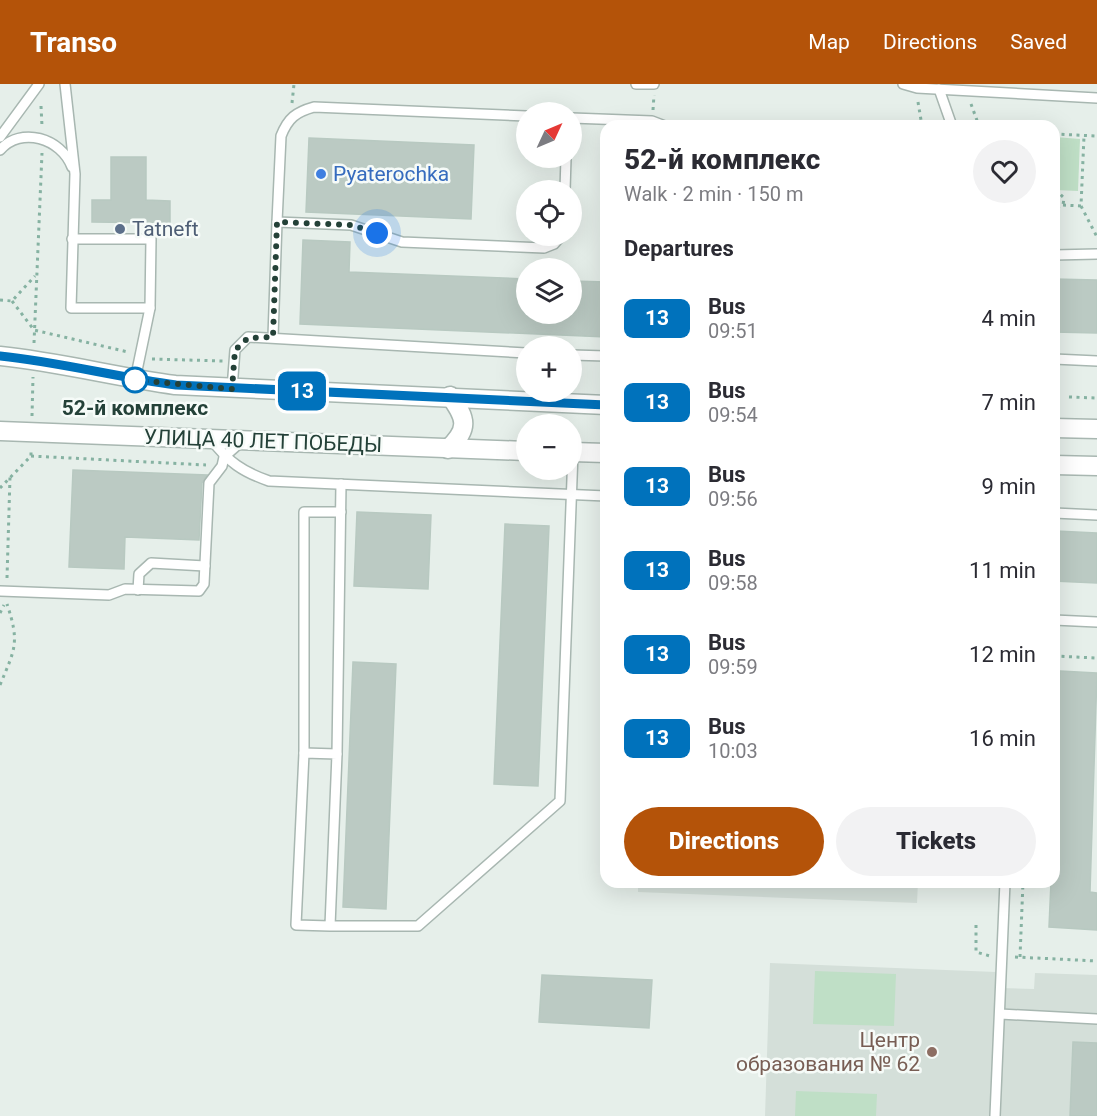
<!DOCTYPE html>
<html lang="en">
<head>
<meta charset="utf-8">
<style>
  :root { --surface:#fff; --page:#f2f2f3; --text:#2b2b33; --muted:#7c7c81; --accent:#b45309 }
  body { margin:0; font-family:Roboto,sans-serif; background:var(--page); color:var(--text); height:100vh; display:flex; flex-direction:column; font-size:22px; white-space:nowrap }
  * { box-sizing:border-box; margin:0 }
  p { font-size:20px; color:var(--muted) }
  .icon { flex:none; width:33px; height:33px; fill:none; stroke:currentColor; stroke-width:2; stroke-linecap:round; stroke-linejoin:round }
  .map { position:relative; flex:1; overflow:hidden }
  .details { position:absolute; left:600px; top:36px; width:460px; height:768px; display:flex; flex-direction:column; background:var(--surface); border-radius:18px; box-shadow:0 6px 24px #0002 }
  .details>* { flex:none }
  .badge { padding:0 12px; border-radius:9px; font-size:21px; line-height:39px }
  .needle { width:39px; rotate:46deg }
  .fabs { position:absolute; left:516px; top:18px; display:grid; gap:12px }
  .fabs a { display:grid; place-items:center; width:66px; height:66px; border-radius:50%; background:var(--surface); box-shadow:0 6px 24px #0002; font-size:30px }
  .you { position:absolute; width:30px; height:30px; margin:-15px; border:4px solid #fff; border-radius:50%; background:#1a73e8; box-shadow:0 0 0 9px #1a73e833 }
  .map>.badge { position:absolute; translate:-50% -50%; box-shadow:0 0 0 3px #fff }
  h2 { padding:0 24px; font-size:22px; line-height:54px }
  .round { display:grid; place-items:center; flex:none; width:63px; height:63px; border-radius:32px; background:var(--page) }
  .headline { display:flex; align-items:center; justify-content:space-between; height:102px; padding:0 24px }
  h1 { font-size:28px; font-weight:800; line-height:45px }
  .primary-button { display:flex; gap:12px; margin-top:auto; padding:12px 24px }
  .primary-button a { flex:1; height:69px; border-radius:36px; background:var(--accent); color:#fff; font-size:24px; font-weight:800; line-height:69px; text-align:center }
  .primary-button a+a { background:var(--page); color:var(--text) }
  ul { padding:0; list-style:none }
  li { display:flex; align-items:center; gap:18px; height:84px; padding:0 24px }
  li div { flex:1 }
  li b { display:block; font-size:22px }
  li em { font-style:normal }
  li .badge { min-width:66px; font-weight:700; text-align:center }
  header { display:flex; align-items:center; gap:36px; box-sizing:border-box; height:84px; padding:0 30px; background:var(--accent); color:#fff }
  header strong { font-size:28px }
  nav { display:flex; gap:33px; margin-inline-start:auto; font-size:21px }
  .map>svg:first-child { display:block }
  .built { fill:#d4dfd9 }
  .green { fill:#bfdfc6 }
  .building { fill:#bbcac3; stroke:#b8c9c1; stroke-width:1.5 }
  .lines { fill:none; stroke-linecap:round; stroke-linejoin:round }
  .service-casing { stroke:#a8b7b1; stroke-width:12 }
  .tertiary-casing { stroke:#a8b7b1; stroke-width:21 }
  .path { stroke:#86b2a2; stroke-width:3; stroke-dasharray:3 4.5; stroke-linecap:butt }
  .service { stroke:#fff; stroke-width:9 }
  .tertiary { stroke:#fff; stroke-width:18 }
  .line-casing { stroke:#fff; stroke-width:14 }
  .line { stroke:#0072bc; stroke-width:9 }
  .walk { stroke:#244138; stroke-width:6; stroke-dasharray:0 10.8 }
  .shop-dot { fill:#3f7fe0; stroke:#f6fbf8; stroke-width:2 }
  .service-dot { fill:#5c6f8a; stroke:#f6fbf8; stroke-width:2 }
  .stop-dot { fill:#fff; stroke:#0072bc; stroke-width:3 }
  .education-dot { fill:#8d6e63; stroke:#f6fbf8; stroke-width:2 }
  .labels { text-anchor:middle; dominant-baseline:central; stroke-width:5; stroke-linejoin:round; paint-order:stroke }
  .shop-label { font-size:21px; fill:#366cbe; stroke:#f6fbf8; text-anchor:start }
  .service-label { font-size:21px; fill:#4e5e75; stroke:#f6fbf8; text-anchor:start }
  .stop-label { font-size:21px; font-weight:bold; fill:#244138; stroke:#f6fbf8 }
  .street-label { font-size:21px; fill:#244138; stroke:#f6fbf8 }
  .education-label { font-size:21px; fill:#785e54; stroke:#f6fbf8; text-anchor:end }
</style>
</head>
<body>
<header>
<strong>Transo</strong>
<nav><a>Map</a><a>Directions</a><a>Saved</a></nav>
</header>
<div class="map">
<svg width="1097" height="1032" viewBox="0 0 1097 1032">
  <rect width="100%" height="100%" fill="#e6efea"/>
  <!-- built -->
  <g class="built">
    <polygon points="638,798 918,798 917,819 638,808"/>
    <polygon points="770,879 996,888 995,903 1001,904 1034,905 1035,889 1097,891 1097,1032 765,1032"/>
  </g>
  <!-- green -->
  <g class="green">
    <polygon points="1055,53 1080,55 1078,107 1055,106"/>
    <polygon points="815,887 896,890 894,942 813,940"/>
    <polygon points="796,1007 877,1010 876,1032 795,1032"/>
  </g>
  <!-- building -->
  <g class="building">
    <polygon points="309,54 474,61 471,135 306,128"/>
    <polygon points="111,73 146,73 146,116 170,117 170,139 92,138 92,116 111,116"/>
    <polygon points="303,156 350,158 349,188 526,195 526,230 572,230 572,197 606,198 606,253 300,240"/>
    <polygon points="1054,195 1097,196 1097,249 1054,248"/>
    <polygon points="73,386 207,391 202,399 199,456 125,453 124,485 69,483"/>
    <polygon points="357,428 431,431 428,505 354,502"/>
    <polygon points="505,440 549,442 538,702 494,700"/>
    <polygon points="1056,447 1097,449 1097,499 1054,497"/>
    <polygon points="353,578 396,580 386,825 343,823"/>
    <polygon points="1060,587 1097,589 1090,808 1097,809 1097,846 1049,843 1051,798 1054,798 1054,715"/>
    <polygon points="542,891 652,896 649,944 539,938"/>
    <polygon points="1073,958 1097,959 1097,1032 1070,1032"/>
  </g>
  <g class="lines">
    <!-- service casing -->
    <g class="service-casing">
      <g id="service">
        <polyline points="65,0 75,90 71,224 150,224"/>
        <polyline points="636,0 654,0"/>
        <polyline points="903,0 917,4 1097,14"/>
        <polyline points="939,5 952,42"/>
        <polyline points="572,34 652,37 665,42"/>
        <polyline points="0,53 39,0"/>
        <path d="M 0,66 C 21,42 61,54 72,83"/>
        <polyline points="565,106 566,74"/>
        <path d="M 277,138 L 281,52 C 288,34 296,28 314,23 L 526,32"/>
        <polyline points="72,155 151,155 150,224 135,296"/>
        <polyline points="1054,171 1097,170"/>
        <polyline points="273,253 277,138 351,141 402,158 544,164 554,160 561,152"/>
        <polyline points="572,271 606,272"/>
        <polyline points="1054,275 1097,277"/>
        <polyline points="232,305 235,266 248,253 526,269"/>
        <path d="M 211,355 C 228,378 243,388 269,397 L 606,412"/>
        <polyline points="1054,429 1097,431"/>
        <polyline points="138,506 139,490 151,479 205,482"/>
        <polyline points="0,507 109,511 125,505 199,507 204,500 209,399 222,382 224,373 241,358"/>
        <polyline points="1054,536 1097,538"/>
        <polyline points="304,669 304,428 341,428"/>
        <polyline points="337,670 341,400"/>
        <polyline points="330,842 296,841 304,669 337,670 330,842 418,842 560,717 573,368"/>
        <polyline points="1000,930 1097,935"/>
        <polyline points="995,1032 1005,798"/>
      </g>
    </g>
    <!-- tertiary casing -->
    <g class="tertiary-casing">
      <g id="tertiary">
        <path d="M 0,272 C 59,278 116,293 175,301 L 606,321"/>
        <polyline points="1054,344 1097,345"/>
        <polyline points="0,347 526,367"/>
        <path d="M 448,365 C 469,345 467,335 450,312"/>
        <polyline points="572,368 606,369"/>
        <polyline points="1054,381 1097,382"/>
      </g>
    </g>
    <!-- path -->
    <g class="path">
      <polyline points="918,18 922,42"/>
      <polyline points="292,19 294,0"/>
      <polyline points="971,20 979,42"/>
      <polyline points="41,22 42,42"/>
      <polyline points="653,26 654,11"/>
      <polyline points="1054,50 1097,52"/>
      <polyline points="1054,109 1059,109 1064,114 1063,121 1054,124"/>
      <polyline points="1063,121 1081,122 1084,52"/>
      <polyline points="1081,122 1097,153"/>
      <polyline points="0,216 12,217 35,192"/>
      <polyline points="12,217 34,246 128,268"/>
      <polyline points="34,259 42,69"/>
      <polyline points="152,275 223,277"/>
      <polyline points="1069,313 1097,314"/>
      <polyline points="32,332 33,293"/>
      <polyline points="31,372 206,381"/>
      <polyline points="0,404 31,372 31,364"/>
      <polyline points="7,494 10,393"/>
      <polyline points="0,529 4,521"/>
      <polyline points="1054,572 1097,574"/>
      <path d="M 0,601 C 15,565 20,559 7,520"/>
      <polyline points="976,841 976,868 990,872"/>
      <polyline points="1015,873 1097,877"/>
      <polyline points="1020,873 1023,798"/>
    </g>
    <!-- service -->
    <use href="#service" class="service"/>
    <!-- tertiary -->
    <use href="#tertiary" class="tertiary"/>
  </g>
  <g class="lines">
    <!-- line casing -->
    <g class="line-casing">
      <path id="line" d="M 0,272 C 59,278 116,293 176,301 L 606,321"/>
    </g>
    <!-- line -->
    <use href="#line" class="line"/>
    <!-- walk -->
    <polyline class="walk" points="135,296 232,305 235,266 248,254 273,253 277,138 351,141 377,149"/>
  </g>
  <!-- markers -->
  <circle class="shop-dot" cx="321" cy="90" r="6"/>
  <circle class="service-dot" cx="120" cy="145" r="6"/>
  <circle class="stop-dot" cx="135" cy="296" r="12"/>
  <circle class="education-dot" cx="932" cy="968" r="6"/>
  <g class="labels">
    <!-- shop labels -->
    <g class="shop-label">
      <text x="333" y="90">Pyaterochka</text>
    </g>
    <!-- service labels -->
    <g class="service-label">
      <text x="132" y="145">Tatneft</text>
    </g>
    <!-- stop labels -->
    <g class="stop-label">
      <text x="135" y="324">52-й комплекс</text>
    </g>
    <!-- street labels -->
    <g class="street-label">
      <text transform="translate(263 357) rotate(2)">УЛИЦА 40 ЛЕТ ПОБЕДЫ</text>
    </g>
    <!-- education labels -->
    <g class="education-label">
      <text x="920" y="956">Центр<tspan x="920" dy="24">образования № 62</tspan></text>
    </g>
  </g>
</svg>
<div class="fabs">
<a><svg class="needle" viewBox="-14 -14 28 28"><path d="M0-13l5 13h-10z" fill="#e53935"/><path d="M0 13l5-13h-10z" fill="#7c7c81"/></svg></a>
<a><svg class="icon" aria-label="locate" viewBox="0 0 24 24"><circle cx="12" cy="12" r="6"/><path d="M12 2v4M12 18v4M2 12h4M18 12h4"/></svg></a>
<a><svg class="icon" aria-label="layers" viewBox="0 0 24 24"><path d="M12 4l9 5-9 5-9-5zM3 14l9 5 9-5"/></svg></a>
<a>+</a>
<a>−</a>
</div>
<div class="you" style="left:377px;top:149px"></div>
<b class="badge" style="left:302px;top:307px;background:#0072bc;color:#fff">13</b>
<section class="details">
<div class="headline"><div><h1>52-й комплекс</h1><p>Walk · 2 min · 150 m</p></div><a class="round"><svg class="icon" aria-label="heart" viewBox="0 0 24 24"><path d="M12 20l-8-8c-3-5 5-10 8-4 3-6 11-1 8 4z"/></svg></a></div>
<h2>Departures</h2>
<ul>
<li><span class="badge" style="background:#0072bc;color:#fff">13</span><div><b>Bus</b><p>09:51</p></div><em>4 min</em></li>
<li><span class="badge" style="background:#0072bc;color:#fff">13</span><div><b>Bus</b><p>09:54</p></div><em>7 min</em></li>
<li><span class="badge" style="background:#0072bc;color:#fff">13</span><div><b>Bus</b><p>09:56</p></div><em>9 min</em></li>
<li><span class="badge" style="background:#0072bc;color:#fff">13</span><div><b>Bus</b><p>09:58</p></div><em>11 min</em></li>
<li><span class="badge" style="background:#0072bc;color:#fff">13</span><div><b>Bus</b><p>09:59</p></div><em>12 min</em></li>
<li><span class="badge" style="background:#0072bc;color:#fff">13</span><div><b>Bus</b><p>10:03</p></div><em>16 min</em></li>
</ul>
<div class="primary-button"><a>Directions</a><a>Tickets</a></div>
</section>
</div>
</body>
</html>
